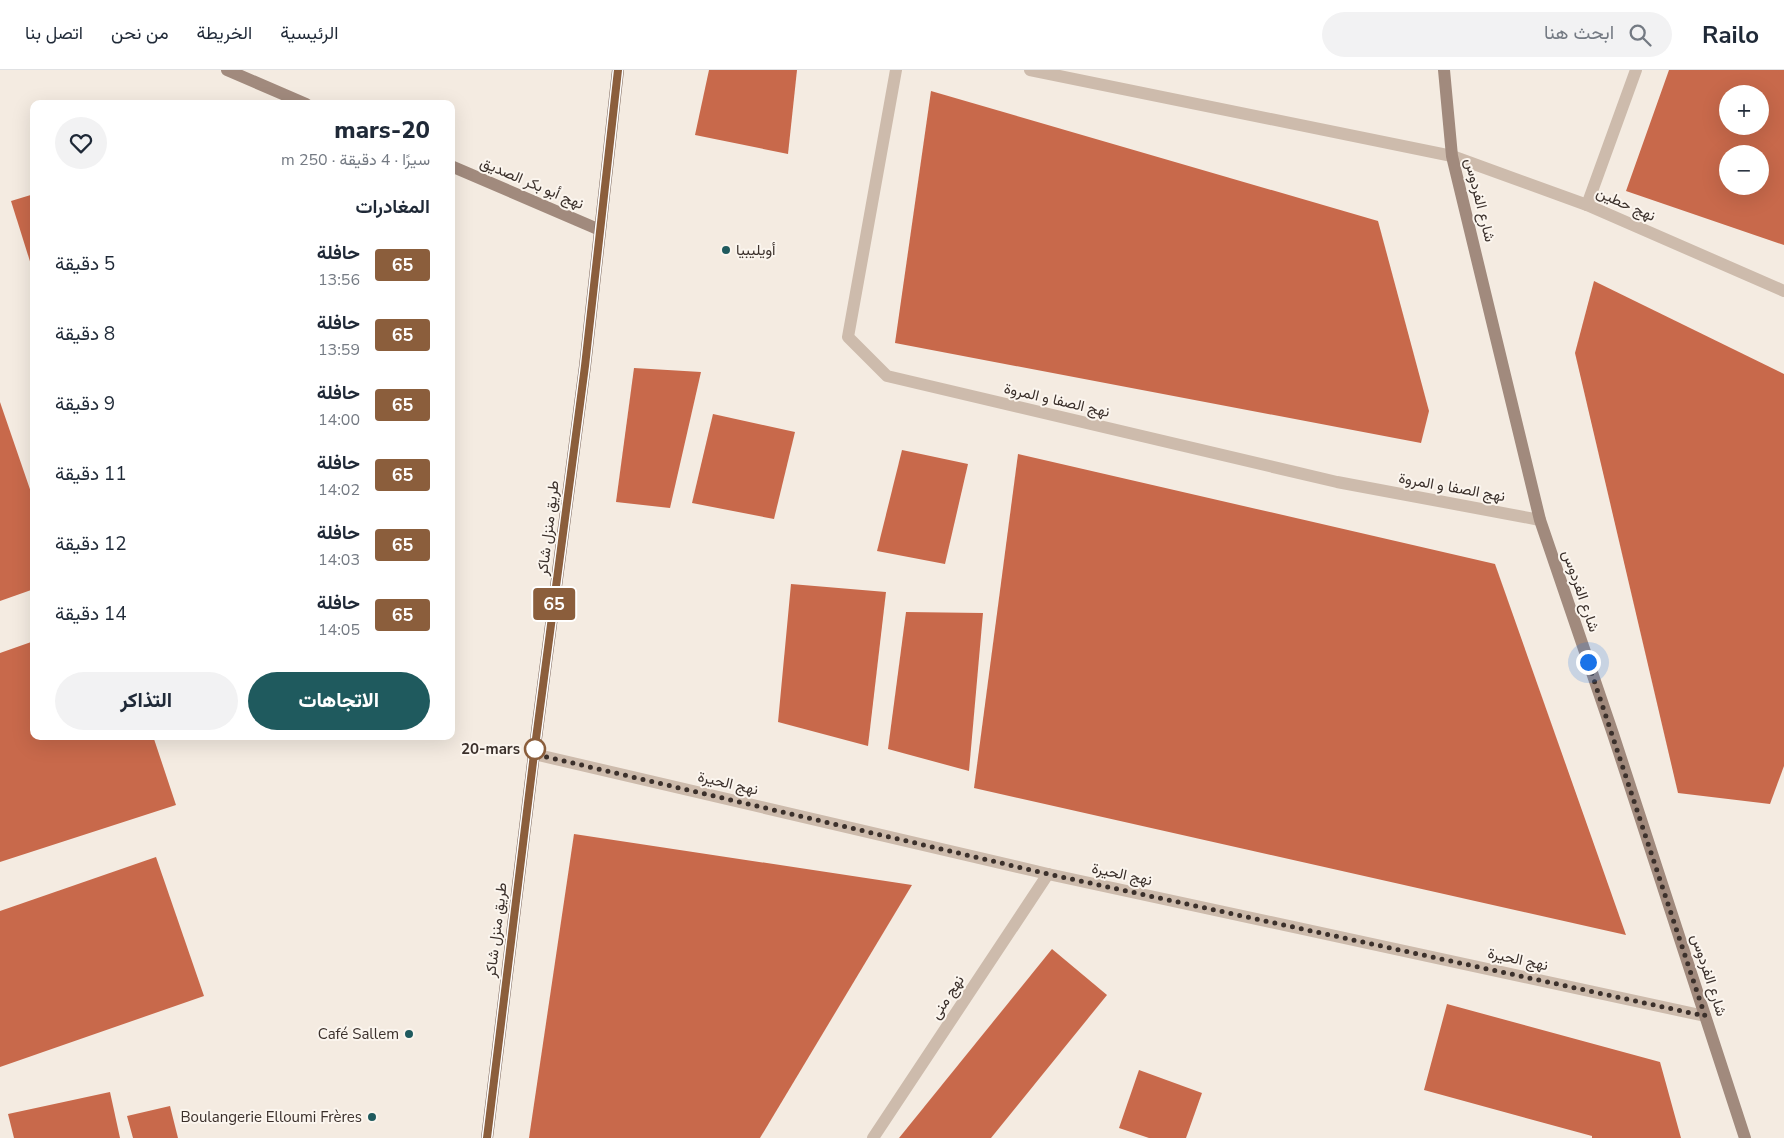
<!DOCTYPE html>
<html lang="ar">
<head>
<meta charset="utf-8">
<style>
  :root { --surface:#fff; --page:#f2f2f3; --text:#1f2937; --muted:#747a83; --line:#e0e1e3; --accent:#1f5a5e }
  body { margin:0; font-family:"Nunito Sans",Vazirmatn,sans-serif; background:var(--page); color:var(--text); direction:rtl; height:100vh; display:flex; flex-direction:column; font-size:19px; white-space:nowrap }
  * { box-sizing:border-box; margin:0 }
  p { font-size:16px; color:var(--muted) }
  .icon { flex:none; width:28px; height:28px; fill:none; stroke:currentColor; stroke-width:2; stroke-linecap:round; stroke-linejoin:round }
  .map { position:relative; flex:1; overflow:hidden; direction:ltr }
  .details { position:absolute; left:30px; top:30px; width:425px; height:640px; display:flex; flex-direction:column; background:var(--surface); border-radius:10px; box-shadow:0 5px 20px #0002; direction:rtl }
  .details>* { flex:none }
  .badge { padding:0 10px; border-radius:4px; font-size:18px; line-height:32px }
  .tools { position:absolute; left:1719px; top:15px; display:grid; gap:10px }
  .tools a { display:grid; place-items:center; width:50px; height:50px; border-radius:50%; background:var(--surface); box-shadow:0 5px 20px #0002; font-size:25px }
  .you { position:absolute; width:25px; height:25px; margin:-12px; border:4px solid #fff; border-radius:50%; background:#1a73e8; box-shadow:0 0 0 8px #1a73e833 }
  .map>.badge { position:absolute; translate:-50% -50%; box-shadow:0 0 0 2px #fff }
  h2 { padding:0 25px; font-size:19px; line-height:45px }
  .round { display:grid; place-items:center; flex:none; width:52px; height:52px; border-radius:26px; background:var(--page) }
  .headline { display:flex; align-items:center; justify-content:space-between; height:85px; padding:0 25px }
  h1 { font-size:24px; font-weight:800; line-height:38px }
  .primary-button { display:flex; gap:10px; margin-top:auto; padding:10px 25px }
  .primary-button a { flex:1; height:58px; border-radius:30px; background:var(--accent); color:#fff; font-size:20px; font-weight:800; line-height:58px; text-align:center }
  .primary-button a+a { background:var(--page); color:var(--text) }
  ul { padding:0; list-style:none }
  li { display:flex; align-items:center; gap:15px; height:70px; padding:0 25px }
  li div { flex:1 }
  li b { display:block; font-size:19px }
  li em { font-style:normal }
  li .badge { min-width:55px; font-weight:700; text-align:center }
  header { display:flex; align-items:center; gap:30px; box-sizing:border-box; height:70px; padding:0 25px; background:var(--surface); border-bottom:1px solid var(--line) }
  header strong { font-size:24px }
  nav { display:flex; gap:28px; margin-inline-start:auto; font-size:18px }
  .search { width:350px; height:45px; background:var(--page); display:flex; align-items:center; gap:12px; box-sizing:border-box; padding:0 18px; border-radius:28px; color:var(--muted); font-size:19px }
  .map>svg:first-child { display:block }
  .building { fill:#c8694b; fill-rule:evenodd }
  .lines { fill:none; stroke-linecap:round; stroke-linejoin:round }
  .street { stroke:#cdbbac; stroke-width:12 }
  .secondary { stroke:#a18a7d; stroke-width:12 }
  .primary { stroke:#7d675c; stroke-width:12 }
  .line-casing { stroke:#fff; stroke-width:11 }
  .line { stroke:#8b5e3c; stroke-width:8 }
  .walk { stroke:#3b302b; stroke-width:5; stroke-dasharray:0 9 }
  .poi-dot { fill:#1f5a5e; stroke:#fbf5ee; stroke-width:2 }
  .stop-dot { fill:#fff; stroke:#8b5e3c; stroke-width:2.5 }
  .labels { text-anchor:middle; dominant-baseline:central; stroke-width:4; stroke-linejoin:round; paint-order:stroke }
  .street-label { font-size:15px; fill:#3b302b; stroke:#fbf5ee }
  .poi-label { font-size:15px; fill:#3b302b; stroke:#fbf5ee; text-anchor:end }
  .stop-label { font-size:15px; font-weight:bold; fill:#3b302b; stroke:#fbf5ee; text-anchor:end }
</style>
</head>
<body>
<header>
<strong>Railo</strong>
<div class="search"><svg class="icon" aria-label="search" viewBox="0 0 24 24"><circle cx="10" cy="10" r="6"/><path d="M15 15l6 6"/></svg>ابحث هنا</div>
<nav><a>الرئيسية</a><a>الخريطة</a><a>من نحن</a><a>اتصل بنا</a></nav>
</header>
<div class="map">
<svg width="1784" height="1068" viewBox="0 0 1784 1068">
  <rect width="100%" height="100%" fill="#f4ebe1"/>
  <!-- building -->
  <g class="building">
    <polygon points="709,0 797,0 788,84 695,65"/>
    <path d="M 1669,0 L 1784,0 L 1784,175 L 1626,121 ZM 1728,24 L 1760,24 L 1760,56 L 1728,56 ZM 1728,84 L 1760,84 L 1760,116 L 1728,116 Z"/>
    <polygon points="931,21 1378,151 1429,341 1421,373 895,273"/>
    <polygon points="34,124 34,201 33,201 11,131"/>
    <polygon points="1594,211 1784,304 1784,696 1770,734 1678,723 1575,283"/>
    <polygon points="634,298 701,302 670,438 616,432"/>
    <polygon points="0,332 34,431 34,519 0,531"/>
    <polygon points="713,344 795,362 774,449 692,433"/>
    <polygon points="902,380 968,394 945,494 877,481"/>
    <polygon points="1018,384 1495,494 1626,865 974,718"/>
    <polygon points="791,514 886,522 868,676 778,652"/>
    <polygon points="906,542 983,543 969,701 888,679"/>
    <polygon points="34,571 34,666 153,666 176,735 0,792 0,583"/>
    <polygon points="574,764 912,815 760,1068 529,1068"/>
    <polygon points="156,787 204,926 0,997 0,841"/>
    <polygon points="1052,879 1107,925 991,1068 899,1068"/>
    <polygon points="1447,934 1660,992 1681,1068 1592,1068 1592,1066 1424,1020"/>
    <polygon points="1139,1000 1202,1023 1186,1068 1149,1068 1119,1058"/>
    <polygon points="110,1022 120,1068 14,1068 8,1044"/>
    <polygon points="170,1036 178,1068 133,1068 127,1046"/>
  </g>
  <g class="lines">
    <!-- street -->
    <g class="street">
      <polyline points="896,0 848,267 887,306 1337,412 1540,450"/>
      <polyline points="1030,0 1452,86 1587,135 1784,221"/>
      <polyline points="1587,135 1636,0"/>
      <polyline points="534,684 1048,804 1705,946"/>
      <polyline points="873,1068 1048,804"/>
    </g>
    <!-- secondary -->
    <g class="secondary">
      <polyline points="227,0 306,34"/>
      <polyline points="1444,0 1452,86 1540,450 1613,664 1745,1068"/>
      <polyline points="451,96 600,160"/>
    </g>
    <!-- primary -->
    <polyline class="primary" points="487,1068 534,684 585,296 618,0"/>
  </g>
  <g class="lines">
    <!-- line casing -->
    <g class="line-casing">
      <polyline id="line" points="487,1068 534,684 585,296 618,0"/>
    </g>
    <!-- line -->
    <use href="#line" class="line"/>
    <!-- walk -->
    <polyline class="walk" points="535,679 534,684 1048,804 1705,946 1588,592"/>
  </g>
  <!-- markers -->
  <g class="poi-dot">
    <circle cx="726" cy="180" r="5"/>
    <circle cx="409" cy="964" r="5"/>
    <circle cx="372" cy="1047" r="5"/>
  </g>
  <circle class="stop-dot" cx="535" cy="679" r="10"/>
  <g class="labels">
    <!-- street labels -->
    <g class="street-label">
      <text transform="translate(532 113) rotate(23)">نهج أبو بكر الصديق</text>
      <text transform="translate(1480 130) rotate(76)">شارع الفردوس</text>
      <text transform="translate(1626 134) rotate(24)">نهج حطين</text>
      <text transform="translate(1057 330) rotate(13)">نهج الصفا و المروة</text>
      <text transform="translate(1452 417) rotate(10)">نهج الصفا و المروة</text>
      <text transform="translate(548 458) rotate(-83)">طريق منزل شاكر</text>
      <text transform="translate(1581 521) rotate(71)">شارع الفردوس</text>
      <text transform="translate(728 713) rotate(13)">نهج الحيرة</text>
      <text transform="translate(1122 804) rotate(12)">نهج الحيرة</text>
      <text transform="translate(496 860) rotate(-83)">طريق منزل شاكر</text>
      <text transform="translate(1518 889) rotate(12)">نهج الحيرة</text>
      <text transform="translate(1709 905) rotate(72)">شارع الفردوس</text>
      <text transform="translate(947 927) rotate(-57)">نهج منى</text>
    </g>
    <!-- poi labels -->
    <g class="poi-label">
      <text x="736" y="180" text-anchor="start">أويليبيا</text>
      <text x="399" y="964">Café Sallem</text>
      <text x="362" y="1047">Boulangerie Elloumi Frères</text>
    </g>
    <!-- stop labels -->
    <g class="stop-label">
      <text x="520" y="679">20-mars</text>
    </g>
  </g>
</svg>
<div class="tools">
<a>+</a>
<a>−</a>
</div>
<div class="you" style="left:1588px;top:592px"></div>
<b class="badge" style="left:554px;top:534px;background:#8b5e3c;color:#fff">65</b>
<section class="details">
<div class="headline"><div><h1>20-mars</h1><p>سيرًا · 4 دقيقة · 250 m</p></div><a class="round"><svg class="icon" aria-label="heart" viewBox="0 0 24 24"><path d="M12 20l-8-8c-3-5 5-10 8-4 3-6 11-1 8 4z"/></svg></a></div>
<h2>المغادرات</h2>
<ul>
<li><span class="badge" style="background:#8b5e3c;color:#fff">65</span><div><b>حافلة</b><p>13:56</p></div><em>5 دقيقة</em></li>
<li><span class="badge" style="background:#8b5e3c;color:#fff">65</span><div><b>حافلة</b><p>13:59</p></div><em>8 دقيقة</em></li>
<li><span class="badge" style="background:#8b5e3c;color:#fff">65</span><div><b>حافلة</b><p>14:00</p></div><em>9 دقيقة</em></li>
<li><span class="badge" style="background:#8b5e3c;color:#fff">65</span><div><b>حافلة</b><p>14:02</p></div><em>11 دقيقة</em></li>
<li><span class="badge" style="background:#8b5e3c;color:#fff">65</span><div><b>حافلة</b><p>14:03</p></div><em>12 دقيقة</em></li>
<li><span class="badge" style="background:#8b5e3c;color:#fff">65</span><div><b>حافلة</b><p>14:05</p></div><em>14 دقيقة</em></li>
</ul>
<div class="primary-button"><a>الاتجاهات</a><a>التذاكر</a></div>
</section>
</div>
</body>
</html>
